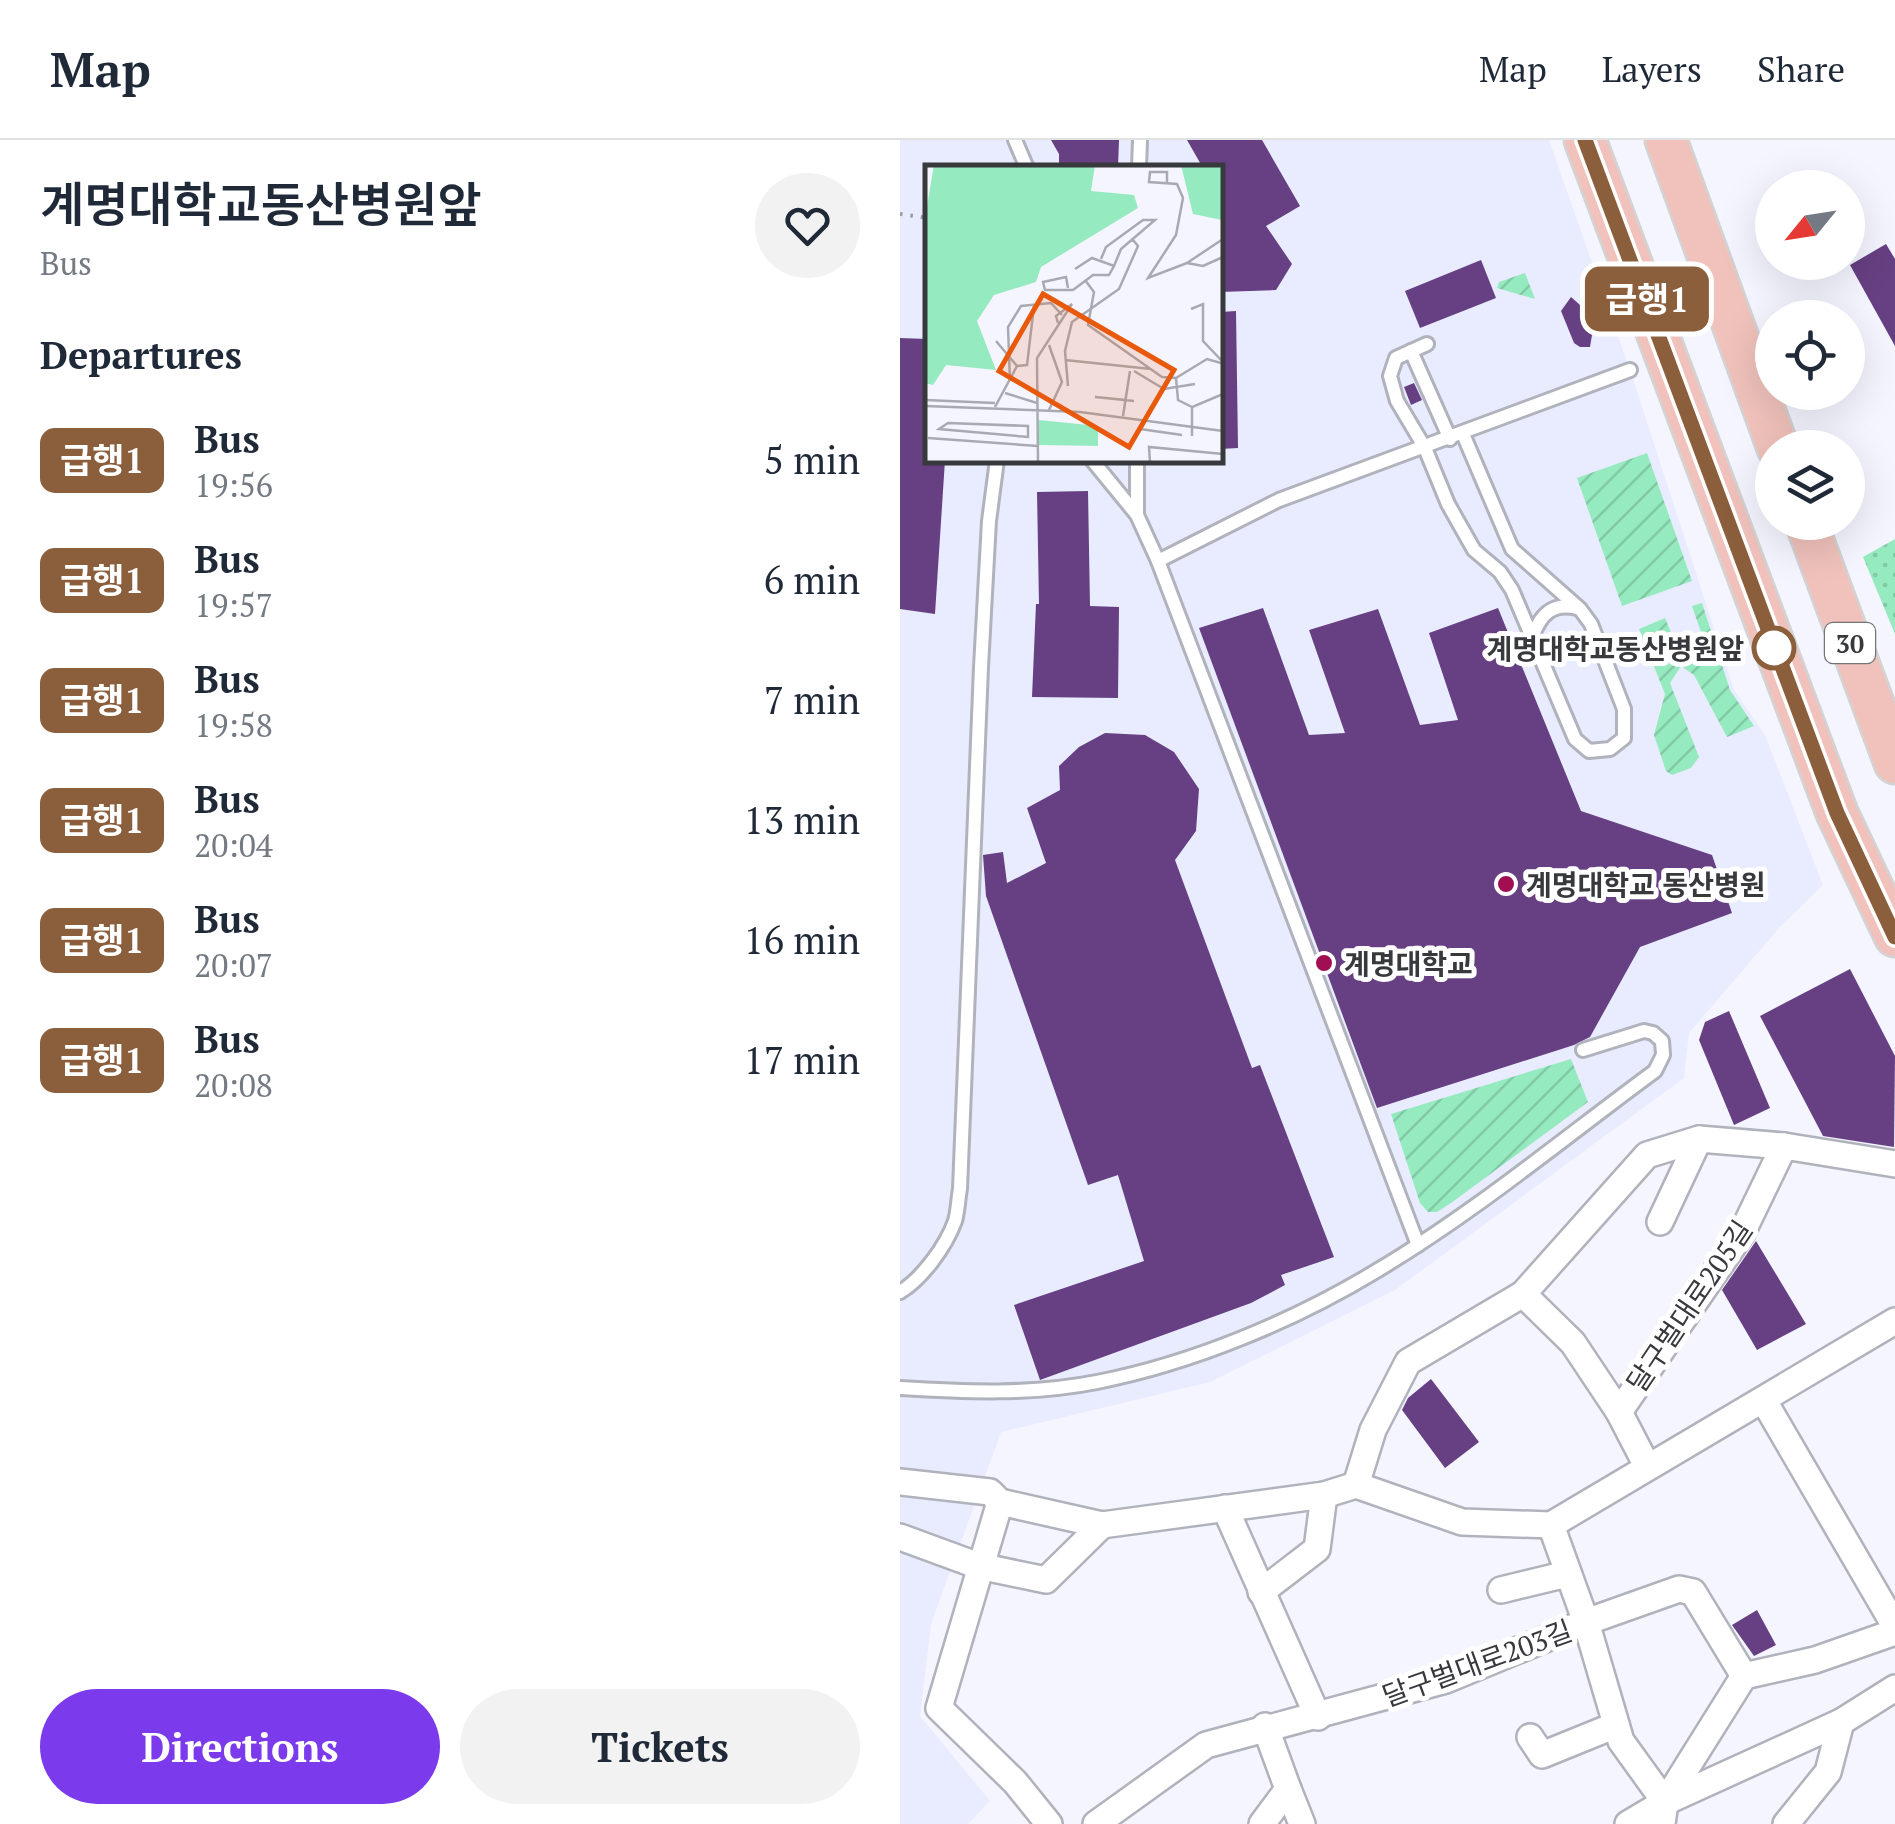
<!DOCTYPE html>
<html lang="en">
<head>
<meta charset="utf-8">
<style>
  :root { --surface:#fff; --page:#f2f2f3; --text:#1f2937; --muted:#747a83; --line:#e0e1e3; --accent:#7c3aed }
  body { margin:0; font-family:"PT Serif","Noto Sans KR",serif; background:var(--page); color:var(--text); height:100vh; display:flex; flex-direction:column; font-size:38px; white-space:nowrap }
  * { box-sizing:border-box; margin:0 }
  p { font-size:32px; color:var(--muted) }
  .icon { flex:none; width:55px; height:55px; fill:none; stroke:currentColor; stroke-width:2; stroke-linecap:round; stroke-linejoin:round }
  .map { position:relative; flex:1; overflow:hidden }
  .side { display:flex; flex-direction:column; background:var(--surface); width:900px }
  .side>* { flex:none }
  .badge { padding:0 20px; border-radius:15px; font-size:35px; line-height:65px }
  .needle { width:65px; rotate:240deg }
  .buttons { position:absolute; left:855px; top:30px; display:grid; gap:20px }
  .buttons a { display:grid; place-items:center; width:110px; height:110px; border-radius:50%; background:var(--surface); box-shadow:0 10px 40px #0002; font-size:50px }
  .map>.badge { position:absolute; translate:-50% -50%; box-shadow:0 0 0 5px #fff }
  h2 { padding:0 40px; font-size:38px; line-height:90px }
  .round { display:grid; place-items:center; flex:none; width:105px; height:105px; border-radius:52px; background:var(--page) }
  .headline { display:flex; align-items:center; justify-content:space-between; height:170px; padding:0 40px }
  h1 { font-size:48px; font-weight:600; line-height:75px }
  .action { display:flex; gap:20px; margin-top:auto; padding:20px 40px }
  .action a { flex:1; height:115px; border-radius:60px; background:var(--accent); color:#fff; font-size:40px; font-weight:600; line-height:115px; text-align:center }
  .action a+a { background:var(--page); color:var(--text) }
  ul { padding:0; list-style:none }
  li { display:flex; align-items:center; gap:30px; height:120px; padding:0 40px }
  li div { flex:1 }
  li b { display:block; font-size:38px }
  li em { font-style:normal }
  li .badge { min-width:110px; font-weight:700; text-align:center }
  header { display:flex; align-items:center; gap:60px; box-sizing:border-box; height:140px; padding:0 50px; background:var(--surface); border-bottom:2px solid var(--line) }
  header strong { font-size:48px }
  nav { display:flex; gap:55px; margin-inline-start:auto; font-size:35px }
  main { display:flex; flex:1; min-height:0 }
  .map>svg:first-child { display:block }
  .built { fill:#e8ecfe; fill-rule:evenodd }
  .park { fill:url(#park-dots) }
  .garden { fill:url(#garden-furrows) }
  .building { fill:#664082 }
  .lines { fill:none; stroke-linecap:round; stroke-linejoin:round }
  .lane-casing { stroke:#b0b2bc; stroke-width:18 }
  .street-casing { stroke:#b0b2bc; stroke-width:30 }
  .primary-casing { stroke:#d3d3d4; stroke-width:45 }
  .path { stroke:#9a9ba2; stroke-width:4; stroke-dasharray:2.5 8; stroke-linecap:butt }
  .lane { stroke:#fff; stroke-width:12 }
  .street { stroke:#fff; stroke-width:25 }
  .primary { stroke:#f0c2bb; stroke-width:40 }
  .line-casing { stroke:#fff; stroke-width:22 }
  .line { stroke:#8b5e3c; stroke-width:15 }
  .stop-dot { fill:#fff; stroke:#8b5e3c; stroke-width:5 }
  .poi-dot { fill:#a10e52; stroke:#fff; stroke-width:4 }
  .labels { text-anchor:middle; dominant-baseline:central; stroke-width:10; stroke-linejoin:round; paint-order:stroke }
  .shield { fill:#fff; stroke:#747477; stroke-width:2.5 }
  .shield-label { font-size:25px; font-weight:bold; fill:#38393d }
  .stop-label { font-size:28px; font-weight:bold; fill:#38393d; stroke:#fff; text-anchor:end }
  .poi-label { font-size:28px; font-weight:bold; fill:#38393d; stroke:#fff; text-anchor:start }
  .street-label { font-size:28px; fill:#38393d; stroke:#fff }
  .inset-road { fill:none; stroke:#a9aab1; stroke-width:2.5 }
  .view { fill:#e8590c; fill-opacity:0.15; stroke:#e8590c; stroke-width:5 }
  .inset-edge { fill:none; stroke:#38393d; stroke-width:5 }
</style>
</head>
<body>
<header>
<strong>Map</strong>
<nav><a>Map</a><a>Layers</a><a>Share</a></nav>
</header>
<main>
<section class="side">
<div class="headline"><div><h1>계명대학교동산병원앞</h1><p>Bus</p></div><a class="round"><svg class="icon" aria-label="heart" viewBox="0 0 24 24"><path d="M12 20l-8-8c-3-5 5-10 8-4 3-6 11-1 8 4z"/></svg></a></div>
<h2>Departures</h2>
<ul>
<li><span class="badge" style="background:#8b5e3c;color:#fff">급행1</span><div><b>Bus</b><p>19:56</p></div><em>5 min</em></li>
<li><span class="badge" style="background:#8b5e3c;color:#fff">급행1</span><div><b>Bus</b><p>19:57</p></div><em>6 min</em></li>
<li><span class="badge" style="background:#8b5e3c;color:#fff">급행1</span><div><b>Bus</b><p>19:58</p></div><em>7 min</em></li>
<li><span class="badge" style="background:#8b5e3c;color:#fff">급행1</span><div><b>Bus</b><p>20:04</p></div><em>13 min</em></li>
<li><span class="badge" style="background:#8b5e3c;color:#fff">급행1</span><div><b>Bus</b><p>20:07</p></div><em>16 min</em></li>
<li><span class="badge" style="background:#8b5e3c;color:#fff">급행1</span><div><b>Bus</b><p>20:08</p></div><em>17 min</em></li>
</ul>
<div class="action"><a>Directions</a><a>Tickets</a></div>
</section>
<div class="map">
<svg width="995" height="1684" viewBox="0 0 995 1684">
  <defs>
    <pattern id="park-dots" width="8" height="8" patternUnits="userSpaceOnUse" patternTransform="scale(2.5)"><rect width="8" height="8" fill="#96eabf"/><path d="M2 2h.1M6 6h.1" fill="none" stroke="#82c9a5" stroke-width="1.8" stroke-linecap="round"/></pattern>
    <pattern id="garden-furrows" width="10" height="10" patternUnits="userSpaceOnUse" patternTransform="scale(2.5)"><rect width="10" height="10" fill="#96eabf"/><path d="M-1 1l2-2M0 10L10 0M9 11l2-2" fill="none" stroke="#82c9a5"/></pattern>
  </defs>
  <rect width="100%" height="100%" fill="#f4f5fe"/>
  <!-- built -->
  <path class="built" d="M 0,0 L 649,0 L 732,236 L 834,550 L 865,595 L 923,745 L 880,787 L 789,893 L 784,938 L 495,1150 L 310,1242 L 101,1292 L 31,1484 L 20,1576 L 90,1661 L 68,1684 L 0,1684 ZM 28,28 L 320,28 L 320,320 L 28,320 Z"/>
  <!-- park -->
  <polygon class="park" points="995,399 995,494 963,417"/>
  <!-- garden -->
  <g class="garden">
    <polygon points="625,133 635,159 597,148 599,142"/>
    <polygon points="747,313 792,441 722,466 677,338"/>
    <polygon points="802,463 830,550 854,586 827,597 794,535 781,526 770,543 799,617 791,628 772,635 766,631 754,595 765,554 739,489 765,478 775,502 801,492 792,466"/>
    <polygon points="671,919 688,962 551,1063 537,1072 528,1072 520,1063 491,974"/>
  </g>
  <!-- building -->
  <g class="building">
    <polygon points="151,0 219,0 218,28 159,28 159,14"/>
    <polygon points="287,0 362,0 400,66 366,86 392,124 376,150 320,152 320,28 303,28"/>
    <polygon points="986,104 995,119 995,206 950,125"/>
    <polygon points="581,120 596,158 520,188 505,151"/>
    <polygon points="671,157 680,165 692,195 690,207 680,207 674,203 661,171"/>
    <polygon points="336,171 338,308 320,309 320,172"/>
    <polygon points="0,198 28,199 28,320 45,320 35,474 0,469"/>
    <polygon points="514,243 522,260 511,265 504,247"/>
    <polygon points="188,351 190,466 219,467 218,558 132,557 136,464 139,464 137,352"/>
    <polygon points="363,468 409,595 445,593 409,490 478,469 520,585 558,580 529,493 598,468 681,671 812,715 832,773 740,807 690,897 674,905 477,968 299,488"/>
    <polygon points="205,593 245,595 274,612 299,649 296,691 275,720 352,928 360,925 434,1117 381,1135 385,1145 351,1163 140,1240 114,1165 244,1121 218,1035 188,1045 86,756 83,715 103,712 107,743 146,723 127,668 160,650 159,626 179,607"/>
    <polygon points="950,829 995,916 994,1007 923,996 860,876"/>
    <polygon points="829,871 870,968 834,985 799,900 805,882"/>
    <polygon points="856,1101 906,1184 857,1210 822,1150"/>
    <polygon points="531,1239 579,1302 545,1328 502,1270 508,1258"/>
    <polygon points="857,1470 876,1505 854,1516 832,1485"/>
  </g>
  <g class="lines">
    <!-- lane casing -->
    <g class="lane-casing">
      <g id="lane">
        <polyline points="115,0 127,28"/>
        <polyline points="239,28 240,0"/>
        <polyline points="527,204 496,218 490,236 497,261 525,308 548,364 574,410 600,432 612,450 675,599 689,611 710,609 724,598 724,569 691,484 680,469 612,409 563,294"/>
        <polyline points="511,211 550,299"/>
        <polyline points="192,320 237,375 258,421 518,1105"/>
        <polyline points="237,375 237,320"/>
        <polyline points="258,421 379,360 730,230"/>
        <path d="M 633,495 C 641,474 653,462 677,468"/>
        <path d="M 0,1152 C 22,1139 46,1106 55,1081 C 58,1071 58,1059 60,1049 L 81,527 L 89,381 L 97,320"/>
        <path d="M 0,1248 C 65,1252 132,1255 197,1242 C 293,1223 394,1181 478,1130 C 575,1072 664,998 755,931 L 763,915 L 762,901 L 753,893 L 744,891 L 683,910"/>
      </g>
    </g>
    <!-- street casing -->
    <g class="street-casing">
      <g id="street">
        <polyline points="760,1082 799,999"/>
        <polyline points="623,1154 673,1203 719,1272 747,1326"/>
        <polyline points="864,1261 995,1486"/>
        <polyline points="719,1272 842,1093 884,1006"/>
        <polyline points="0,1342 90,1352 100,1362 202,1385 424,1355 456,1345 562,1382 651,1385 995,1181"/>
        <polyline points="456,1345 473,1290 508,1222 623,1154 747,1015 799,999 884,1006 995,1024"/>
        <polyline points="100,1362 39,1568 115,1642 149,1684"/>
        <polyline points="325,1368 418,1577"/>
        <polyline points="651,1385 686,1482 721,1601 765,1662"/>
        <polyline points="0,1397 79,1426 146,1440 202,1385"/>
        <polyline points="601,1450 667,1434"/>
        <polyline points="361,1452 417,1409 424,1355"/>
        <polyline points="630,1597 642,1615 716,1585"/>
        <polyline points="388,1649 402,1684"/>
        <polyline points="196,1684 306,1605 546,1540 686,1482 779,1449 793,1452 844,1536"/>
        <polyline points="362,1684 388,1649 365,1586"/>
        <polyline points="728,1684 765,1662 941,1582 995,1548"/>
        <polyline points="762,1684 765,1662 844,1536 915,1520 995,1492"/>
        <polyline points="886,1684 928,1632 941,1582"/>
      </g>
    </g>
    <!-- primary casing -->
    <g class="primary-casing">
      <g id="primary">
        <polyline points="685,0 937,673 995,796"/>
        <polyline points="766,0 878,308"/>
        <polyline points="906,382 995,623"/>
      </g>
    </g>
    <!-- path -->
    <polyline class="path" points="0,74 28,78"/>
    <!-- lane -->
    <use href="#lane" class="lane"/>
    <!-- street -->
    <use href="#street" class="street"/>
    <!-- primary -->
    <use href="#primary" class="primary"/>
  </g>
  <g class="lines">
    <!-- line casing -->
    <g class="line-casing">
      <polyline id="line" points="685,0 937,673 995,797"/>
    </g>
    <!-- line -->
    <use href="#line" class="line"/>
  </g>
  <!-- markers -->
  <circle class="stop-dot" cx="874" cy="508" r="20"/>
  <g class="poi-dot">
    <circle cx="606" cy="744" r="10"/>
    <circle cx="424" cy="823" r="10"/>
  </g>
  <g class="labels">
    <!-- shield labels -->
    <rect class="shield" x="925" y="483" width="50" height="40" rx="8"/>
    <g class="shield-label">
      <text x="950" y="503">30</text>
    </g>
    <!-- stop labels -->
    <g class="stop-label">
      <text x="844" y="508">계명대학교동산병원앞</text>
    </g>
    <!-- poi labels -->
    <g class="poi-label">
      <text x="626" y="744">계명대학교 동산병원</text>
      <text x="444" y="823">계명대학교</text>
    </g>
    <!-- street labels -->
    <g class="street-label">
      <text transform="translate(789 1166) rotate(-56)">달구벌대로205길</text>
      <text transform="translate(577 1523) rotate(-20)">달구벌대로203길</text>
    </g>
  </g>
  <!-- overview -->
  <g transform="translate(25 25)">
    <rect width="298" height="298" fill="#f4f5fe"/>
    <path d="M 9,0 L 170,0 L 166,26 L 209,30 L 213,43 L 116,102 L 111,117 L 69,130 L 52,156 L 71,205 L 21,200 L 8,220 L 0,218 L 0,53 ZM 297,0 L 297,55 L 268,49 L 256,0 Z" fill="#96eabf"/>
    <path d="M 114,255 L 173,261 L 173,281 L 114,280 Z" fill="#96eabf"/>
    <path class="inset-road" d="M 242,17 L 242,7 L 225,7 L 224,17 L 252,19 L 258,33 L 251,70 L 223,113 L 262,98M 298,74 L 262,98 L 278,101 L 298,92M 150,104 L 167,93 L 189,101 L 196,84 L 230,55 L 218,55 L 181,82 L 176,94M 160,115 L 169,127 L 163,160 L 237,212 L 251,213 L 253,235 L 267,242M 143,123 L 141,112 L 118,117 L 120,125 L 148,125 L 168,110 L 184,110 L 189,101M 266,144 L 278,139 L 278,176 L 298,197M 140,195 L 226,204M 92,201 L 102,200 L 109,141M 209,206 L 239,224 L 270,219M 251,213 L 282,194 L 296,198M 85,216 L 83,162 L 96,141 L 126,138 L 137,150M 143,221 L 140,186 L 147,157 L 194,124 L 213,81 L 208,75M 80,228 L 112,238M 0,235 L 70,238M 201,235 L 170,232 L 209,236M 0,241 L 155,247 L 298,266M 70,242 L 92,201 L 71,176M 124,245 L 137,217 L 124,180M 198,251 L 205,206M 23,258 L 103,261 L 103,272 L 14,264 ZM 215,264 L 257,270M 267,271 L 267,242 L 298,229M 3,273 L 113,281M 113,297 L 112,193 L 147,139 L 131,151 L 133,158M 225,297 L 224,282 L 298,289"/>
    <path class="view" d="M 118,129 L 249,205 L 204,282 L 74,206 Z"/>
    <rect width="298" height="298" class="inset-edge"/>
  </g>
</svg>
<div class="buttons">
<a><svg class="needle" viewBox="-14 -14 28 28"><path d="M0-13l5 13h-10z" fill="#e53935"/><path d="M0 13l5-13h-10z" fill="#747a83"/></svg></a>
<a><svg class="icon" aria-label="locate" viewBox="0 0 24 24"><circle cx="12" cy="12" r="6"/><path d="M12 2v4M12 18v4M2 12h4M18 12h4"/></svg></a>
<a><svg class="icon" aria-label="layers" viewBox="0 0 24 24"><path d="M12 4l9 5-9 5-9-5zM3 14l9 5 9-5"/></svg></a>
</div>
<b class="badge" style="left:747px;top:159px;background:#8b5e3c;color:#fff">급행1</b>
</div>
</main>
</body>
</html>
